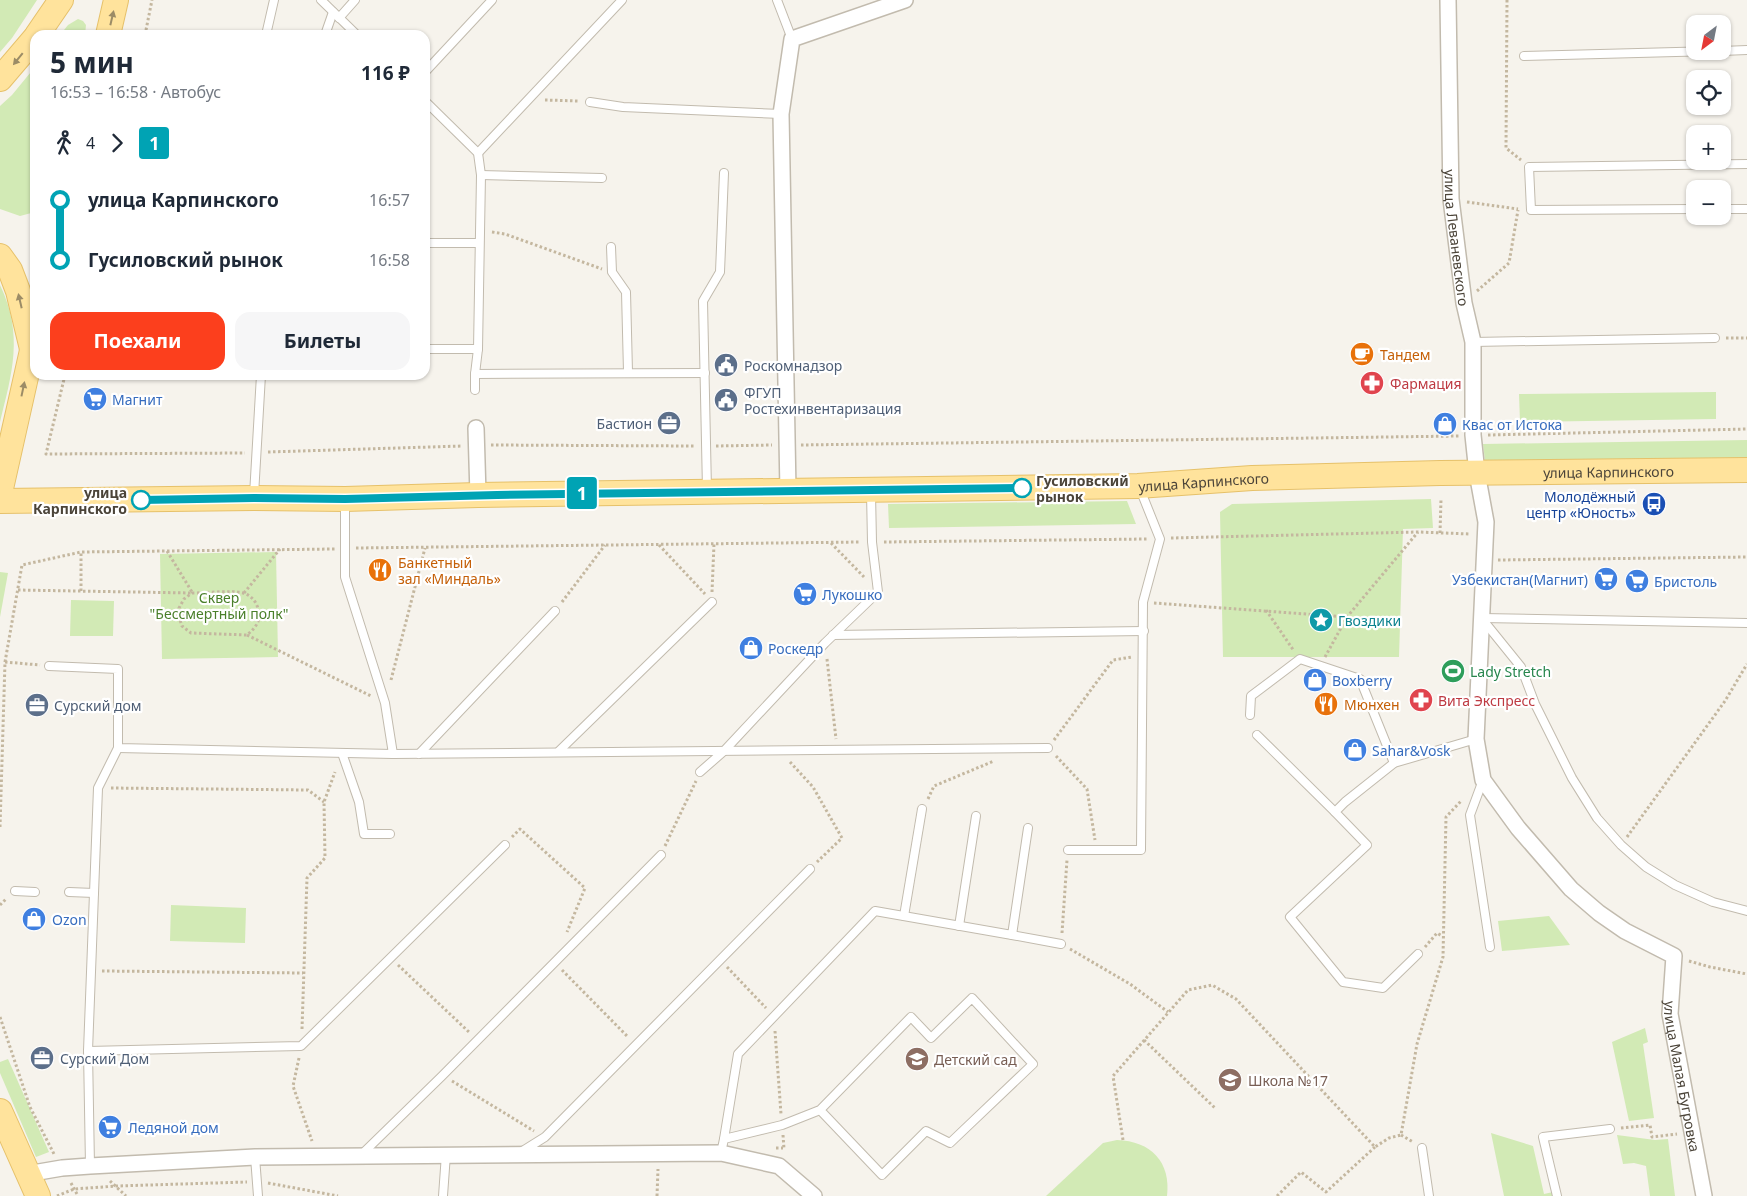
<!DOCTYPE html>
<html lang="ru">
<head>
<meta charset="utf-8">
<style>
  :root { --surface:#fff; --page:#f6f6f7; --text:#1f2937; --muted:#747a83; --accent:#fc3f1d }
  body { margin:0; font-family:"Noto Sans",sans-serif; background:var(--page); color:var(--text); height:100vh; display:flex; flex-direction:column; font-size:19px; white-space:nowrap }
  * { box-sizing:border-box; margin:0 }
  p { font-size:16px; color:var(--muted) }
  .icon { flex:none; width:28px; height:28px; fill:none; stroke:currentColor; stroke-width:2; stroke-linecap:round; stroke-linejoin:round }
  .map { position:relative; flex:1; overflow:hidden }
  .panel { position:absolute; left:30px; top:30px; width:400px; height:350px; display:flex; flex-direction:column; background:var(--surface); border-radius:15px; box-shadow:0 1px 4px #0004 }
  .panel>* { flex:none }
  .badge { padding:0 10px; border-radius:4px; font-size:18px; line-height:32px }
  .needle { width:32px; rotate:212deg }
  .fabs { position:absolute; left:1686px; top:15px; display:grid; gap:10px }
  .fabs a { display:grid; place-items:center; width:45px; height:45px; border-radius:10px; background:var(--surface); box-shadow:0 1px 4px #0004; font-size:25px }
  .map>.badge { position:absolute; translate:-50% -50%; box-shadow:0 0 0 2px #fff }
  .legs { display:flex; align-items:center; gap:8px; height:55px; padding:0 20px; font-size:16px }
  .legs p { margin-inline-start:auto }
  .summary { display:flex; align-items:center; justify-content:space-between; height:85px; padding:0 20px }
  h1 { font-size:28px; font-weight:700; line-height:38px }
  .primary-button { display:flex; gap:10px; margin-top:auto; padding:10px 20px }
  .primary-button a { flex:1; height:58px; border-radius:15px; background:var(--accent); color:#fff; font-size:20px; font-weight:700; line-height:58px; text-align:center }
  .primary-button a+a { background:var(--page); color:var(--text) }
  ul { padding:0 20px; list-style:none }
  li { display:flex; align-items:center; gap:18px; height:60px; font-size:19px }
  li i { display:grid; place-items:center; width:8px; height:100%; margin:0 6px; background:currentColor }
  li i::after { content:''; width:12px; height:12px; margin:-6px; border:4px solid; border-radius:50%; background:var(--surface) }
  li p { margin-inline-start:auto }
  li:first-child i { background:linear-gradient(#0000 50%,currentColor 0) }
  li:last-child i { background:linear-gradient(currentColor 50%,#0000 0) }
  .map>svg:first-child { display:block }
  .green { fill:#d2eab5 }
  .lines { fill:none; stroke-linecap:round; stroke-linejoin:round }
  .service-casing { stroke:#c2bbae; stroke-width:10 }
  .minor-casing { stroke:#c2bbae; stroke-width:18 }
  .primary-casing { stroke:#e6c16a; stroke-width:26 }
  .path { stroke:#c4b79f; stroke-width:3; stroke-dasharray:2.5 2.5; stroke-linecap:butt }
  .service { stroke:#fff; stroke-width:8 }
  .minor { stroke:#fff; stroke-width:15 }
  .primary { stroke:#ffe39c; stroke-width:24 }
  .oneway { fill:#9c8c66 }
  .line-1-casing { stroke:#fff; stroke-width:11 }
  .line-1 { stroke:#00a3b4; stroke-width:8 }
  .stop-1-dot { fill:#fff; stroke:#00a3b4; stroke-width:2.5 }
  .labels { text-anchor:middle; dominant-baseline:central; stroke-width:4.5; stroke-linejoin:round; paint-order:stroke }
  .street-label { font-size:14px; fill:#4b4439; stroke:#fff }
  .food-label { font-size:14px; fill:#c56008; stroke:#fff; text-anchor:start }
  .service-label { font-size:14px; fill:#4e5e75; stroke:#fff; text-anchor:start }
  .health-label { font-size:14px; fill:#be3a42; stroke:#fff; text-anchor:start }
  .shop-label { font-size:14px; fill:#366cbe; stroke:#fff; text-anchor:start }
  .stop-label { font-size:14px; font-weight:bold; fill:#4b4439; stroke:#fff; text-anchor:start }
  .transit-label { font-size:14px; fill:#164399; stroke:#fff; text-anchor:end }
  .park-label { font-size:14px; fill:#4a7f2a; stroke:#fff }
  .culture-label { font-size:14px; fill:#0d838f; stroke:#fff; text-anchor:start }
  .leisure-label { font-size:14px; fill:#27864d; stroke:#fff; text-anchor:start }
  .education-label { font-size:14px; fill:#785e54; stroke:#fff; text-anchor:start }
</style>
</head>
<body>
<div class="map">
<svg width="1747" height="1196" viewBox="0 0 1747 1196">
  <rect width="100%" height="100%" fill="#f6f3ec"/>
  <!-- green -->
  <g class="green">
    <polygon points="0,0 37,0 12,38 0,52"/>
    <polygon points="78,19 83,21 86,25 85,35 60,35 68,25"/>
    <polygon points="35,67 35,212 20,216 0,209 0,106 12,95"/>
    <path d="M 0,285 C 24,335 12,373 0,422 Z"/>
    <polygon points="1716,392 1716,419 1520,422 1519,394"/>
    <polygon points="1747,440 1747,458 1485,461 1483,444"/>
    <polygon points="1431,499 1433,528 1403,529 1399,657 1223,657 1220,512 1232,504"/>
    <polygon points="1127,501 1136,524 889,528 888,504"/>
    <polygon points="276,552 278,657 162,659 160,554"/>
    <polygon points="0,572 8,573 0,617"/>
    <polygon points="71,600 114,601 113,636 70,636"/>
    <polygon points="171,905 246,908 245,943 170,941"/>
    <polygon points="1549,916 1570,945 1502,951 1498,921"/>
    <polygon points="1645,1028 1648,1042 1643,1044 1654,1118 1629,1121 1612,1042"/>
    <polygon points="8,1059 49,1152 36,1157 0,1073 0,1062"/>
    <polygon points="1491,1133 1533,1146 1544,1194 1553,1192 1554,1196 1504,1196"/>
    <polygon points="1617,1135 1655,1140 1668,1139 1675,1196 1650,1196 1646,1166 1634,1163 1623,1164"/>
    <path d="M 1117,1140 C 1151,1141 1171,1162 1167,1196 L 1046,1196 L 1103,1143 Z"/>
  </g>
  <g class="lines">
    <!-- service casing -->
    <g class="service-casing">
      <g id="service">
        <polyline points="321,0 357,35"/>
        <polyline points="777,0 792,39"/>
        <polyline points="339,18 355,0"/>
        <polyline points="266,35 274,0"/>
        <polyline points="325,35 333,12"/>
        <polyline points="1722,51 1747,50"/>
        <polyline points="1524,56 1714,51"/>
        <polyline points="425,72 492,0"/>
        <polyline points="425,101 478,153 481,175 478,349 475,374 475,390"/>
        <polyline points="590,102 623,107 781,114"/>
        <polyline points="478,153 622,0"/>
        <polyline points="481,175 602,178"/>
        <polyline points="1695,209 1531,210 1529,167 1747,164"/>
        <polyline points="1722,209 1747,209"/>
        <polyline points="425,243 479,243"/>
        <polyline points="611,247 612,272 626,292 628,372"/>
        <polyline points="1473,342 1715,338"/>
        <polyline points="425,349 478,349"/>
        <polyline points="475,374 705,373"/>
        <polyline points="707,490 703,301 720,272 724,173"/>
        <polyline points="254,495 261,375"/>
        <polyline points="1482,618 1747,623"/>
        <polyline points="1483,620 1521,667 1535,704 1572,778 1597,818 1621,845 1646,867 1675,885 1713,902 1747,911"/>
        <polyline points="833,635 1144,631"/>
        <polyline points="49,666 118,669 118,748 393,754 385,703 345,577 345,502"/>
        <polyline points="1250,715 1251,696 1300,659 1360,679 1394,763"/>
        <polyline points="1257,735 1335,812"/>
        <polyline points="559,751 712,602"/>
        <polyline points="342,753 359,802 364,834 390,834"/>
        <polyline points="393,754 1048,748"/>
        <polyline points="419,754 555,611"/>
        <polyline points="700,772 724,751 825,643 878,592 872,542 871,493"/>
        <polyline points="1483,780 1470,815 1490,947"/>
        <polyline points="1068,850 1141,850 1143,602 1160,539 1140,489"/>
        <polyline points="15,891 35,892"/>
        <polyline points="69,892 94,893"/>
        <polyline points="904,916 922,809"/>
        <polyline points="959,926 976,816"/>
        <polyline points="1012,935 1061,944"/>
        <polyline points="1418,954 1383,988 1343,982 1290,917 1367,845 1335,812 1345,802 1394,763 1476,739"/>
        <polyline points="88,1051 301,1046 505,845"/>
        <polyline points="724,1139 738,1054 875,911 1012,935 1028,828"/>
        <polyline points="1422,1148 1429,1196"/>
        <polyline points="521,1152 545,1137 810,869"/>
        <polyline points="721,1153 724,1139 782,1125 820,1110 882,1175 926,1131 950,1143 1033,1064 972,998 931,1038 911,1017 820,1110"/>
        <polyline points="361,1155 442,1076 661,855"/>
        <polyline points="255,1157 258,1196"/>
        <polyline points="90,1166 88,1051 98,788 118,748"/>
        <polyline points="443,1196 446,1154"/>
        <polyline points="1557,1196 1543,1137 1610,1129"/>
      </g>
    </g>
    <!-- minor casing -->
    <g class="minor-casing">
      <g id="minor">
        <path id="s1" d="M 1448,0 L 1451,199 L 1464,303 L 1473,342 L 1473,435 L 1477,473 L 1486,522 L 1476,739 L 1483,780 L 1518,828 L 1571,889 L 1599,913 L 1625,931 L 1674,956 L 1670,1014 L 1704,1196"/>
        <polyline points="476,428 478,495"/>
        <polyline points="788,491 781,114 792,39 905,0"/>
        <polyline points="27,1174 62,1168 90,1166 255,1157 721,1153 779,1166 814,1196"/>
      </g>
    </g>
    <!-- primary casing -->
    <g class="primary-casing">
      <g id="primary">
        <polyline points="37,35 61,0"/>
        <polyline points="108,35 116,0"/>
        <polyline points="0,79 35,38"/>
        <polyline points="0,256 10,270 18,291 32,349"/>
        <polyline points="0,493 35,337"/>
        <path id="s2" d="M 0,501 L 254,498 L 345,499 L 478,495 L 1138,486 L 1252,478 L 1440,473 L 1747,470"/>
        <polyline points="0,1111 38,1196"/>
      </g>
    </g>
    <!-- path -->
    <g class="path">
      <polyline points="1507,0 1506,148 1521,160"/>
      <polyline points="145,35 152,0"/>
      <polyline points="545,100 579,101"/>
      <polyline points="1467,202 1518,209"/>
      <polyline points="492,232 505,234 602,269"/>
      <polyline points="1477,291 1509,263 1518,210"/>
      <polyline points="1726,338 1747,338"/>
      <polyline points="65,375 46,454 245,453"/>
      <polyline points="1488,435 1747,429"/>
      <polyline points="491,445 694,446"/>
      <polyline points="801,445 1459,436"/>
      <polyline points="716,446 772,445"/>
      <polyline points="268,452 462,446"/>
      <polyline points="1440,533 1441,499"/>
      <polyline points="1171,538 1418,532 1470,534"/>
      <polyline points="884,542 1147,539"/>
      <polyline points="831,543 864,577"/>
      <polyline points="659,545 705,594"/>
      <polyline points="356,548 860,542"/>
      <polyline points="167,551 192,592"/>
      <polyline points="1498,560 1747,557"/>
      <polyline points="18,590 191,593"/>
      <polyline points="81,591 81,552"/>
      <polyline points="712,592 714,544"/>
      <path d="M 192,593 C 205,593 231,590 243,593 C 252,595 258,604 259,613 C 260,623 254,629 247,635 L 191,633 L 182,626 L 179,617 L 179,608 L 184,599 Z"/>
      <polyline points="244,593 280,549"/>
      <polyline points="562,602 605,545"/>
      <polyline points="1154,603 1347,617"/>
      <polyline points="1266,610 1294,651"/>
      <polyline points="247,635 371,696"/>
      <polyline points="1325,657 1347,617 1418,532"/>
      <polyline points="827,659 836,739"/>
      <polyline points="5,662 40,665"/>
      <polyline points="391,680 425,548"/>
      <polyline points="1054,740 1113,660 1132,657"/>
      <polyline points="1056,756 1087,789 1095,840"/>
      <polyline points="790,762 813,787 842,838 817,862"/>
      <polyline points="111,788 308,790 324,802"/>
      <polyline points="928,799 934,786 994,761"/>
      <polyline points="0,827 5,662 22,565 81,552 335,549"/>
      <polyline points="512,837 520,829 585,888 567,932"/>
      <polyline points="1627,837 1725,701 1747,664"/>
      <polyline points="665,846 696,781"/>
      <polyline points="0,905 7,898"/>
      <polyline points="1062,933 1067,860"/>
      <polyline points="1425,947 1437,933 1442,936"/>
      <polyline points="1070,949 1130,984 1168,1012"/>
      <polyline points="1689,961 1710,967 1747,974"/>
      <polyline points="398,965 470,1033"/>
      <polyline points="727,967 766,1008"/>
      <polyline points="562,970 628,1037"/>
      <polyline points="102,971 303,973"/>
      <polyline points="0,1017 30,1107 54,1154"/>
      <polyline points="302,1029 307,878 325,858 324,802 335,772"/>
      <polyline points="775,1031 781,1114"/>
      <polyline points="1144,1040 1215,1108"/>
      <polyline points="299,1058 293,1086 312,1141"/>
      <polyline points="452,1081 534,1131"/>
      <polyline points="1621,1128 1650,1125 1652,1137 1677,1134"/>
      <polyline points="783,1135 784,1149"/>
      <polyline points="1401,1135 1413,1142"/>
      <polyline points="1123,1140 1113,1076 1188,990 1212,985 1236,999 1375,1147 1389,1138 1401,1135 1417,1044 1443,957 1446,817 1461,801"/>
      <polyline points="776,1148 783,1148"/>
      <polyline points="110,1181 126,1196"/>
      <polyline points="71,1183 78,1196"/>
      <polyline points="268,1183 338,1196"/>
      <polyline points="57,1196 74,1189 117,1186 247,1182"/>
      <polyline points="657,1196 658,1169"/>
      <polyline points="1277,1196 1301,1172 1326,1192 1375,1147"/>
    </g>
    <!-- service -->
    <use href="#service" class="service"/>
    <!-- minor -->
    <use href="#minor" class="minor"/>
    <!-- primary -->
    <use href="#primary" class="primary"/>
  </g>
  <!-- one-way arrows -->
  <defs><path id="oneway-solid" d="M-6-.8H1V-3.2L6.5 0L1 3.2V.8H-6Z" transform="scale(1.25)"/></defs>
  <g class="oneway">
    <use href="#oneway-solid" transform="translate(112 18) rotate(-77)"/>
    <use href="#oneway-solid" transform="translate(18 59) rotate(129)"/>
    <use href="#oneway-solid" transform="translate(20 301) rotate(-103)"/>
    <use href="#oneway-solid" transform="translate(23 389) rotate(-78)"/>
  </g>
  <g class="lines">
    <!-- line-1 casing -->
    <g class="line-1-casing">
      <polyline id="line-1" points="141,500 254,498 345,499 497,495 1022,488"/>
    </g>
    <!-- line-1 -->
    <use href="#line-1" class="line-1"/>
  </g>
  <!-- icons -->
  <defs>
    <g id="cafe-disc" transform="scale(1.25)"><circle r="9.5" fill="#e8710a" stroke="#fff"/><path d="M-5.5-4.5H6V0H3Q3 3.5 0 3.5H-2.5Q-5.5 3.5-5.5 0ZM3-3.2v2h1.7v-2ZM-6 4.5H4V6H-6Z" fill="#fff"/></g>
    <g id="civic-disc" transform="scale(1.25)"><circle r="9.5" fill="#5c6f8a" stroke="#fff"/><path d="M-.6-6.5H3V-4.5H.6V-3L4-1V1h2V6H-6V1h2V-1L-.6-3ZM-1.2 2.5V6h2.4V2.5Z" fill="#fff"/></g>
    <g id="pharmacy-disc" transform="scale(1.25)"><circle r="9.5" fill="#e0444e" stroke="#fff"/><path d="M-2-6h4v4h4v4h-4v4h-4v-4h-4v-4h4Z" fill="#fff"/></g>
    <g id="supermarket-disc" transform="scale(1.25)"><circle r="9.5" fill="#3f7fe0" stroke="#fff"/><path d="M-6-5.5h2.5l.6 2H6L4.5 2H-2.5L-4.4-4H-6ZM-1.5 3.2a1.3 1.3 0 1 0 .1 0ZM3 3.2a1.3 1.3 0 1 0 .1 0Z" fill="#fff"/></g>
    <g id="office-disc" transform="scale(1.25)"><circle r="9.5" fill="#5c6f8a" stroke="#fff"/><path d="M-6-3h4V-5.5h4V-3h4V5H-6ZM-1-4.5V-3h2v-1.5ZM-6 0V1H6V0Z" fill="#fff"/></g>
    <g id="shop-disc" transform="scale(1.25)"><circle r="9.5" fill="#3f7fe0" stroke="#fff"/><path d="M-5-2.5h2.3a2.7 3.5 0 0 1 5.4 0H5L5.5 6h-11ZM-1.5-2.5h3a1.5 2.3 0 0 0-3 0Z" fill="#fff"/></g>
    <g id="bus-disc" transform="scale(1.25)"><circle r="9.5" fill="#1a4fb4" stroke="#fff"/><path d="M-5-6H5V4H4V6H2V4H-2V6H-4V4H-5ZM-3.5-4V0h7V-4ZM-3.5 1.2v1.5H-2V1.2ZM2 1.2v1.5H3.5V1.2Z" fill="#fff"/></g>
    <g id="restaurant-disc" transform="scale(1.25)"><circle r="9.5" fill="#e8710a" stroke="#fff"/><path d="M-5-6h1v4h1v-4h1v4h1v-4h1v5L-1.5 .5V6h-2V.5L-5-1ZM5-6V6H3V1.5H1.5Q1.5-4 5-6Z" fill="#fff"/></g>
    <g id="sight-disc" transform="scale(1.25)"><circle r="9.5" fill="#0f9aa8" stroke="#fff"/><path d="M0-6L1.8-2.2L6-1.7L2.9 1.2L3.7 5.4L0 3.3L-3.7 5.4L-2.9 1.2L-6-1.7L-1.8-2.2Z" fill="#fff"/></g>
    <g id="stadium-disc" transform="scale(1.25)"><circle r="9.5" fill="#2e9e5b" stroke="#fff"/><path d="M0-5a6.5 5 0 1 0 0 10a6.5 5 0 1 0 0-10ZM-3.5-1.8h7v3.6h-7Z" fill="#fff"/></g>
    <g id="school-disc" transform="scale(1.25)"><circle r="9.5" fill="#8d6e63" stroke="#fff"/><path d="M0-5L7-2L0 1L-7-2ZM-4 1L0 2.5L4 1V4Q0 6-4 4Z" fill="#fff"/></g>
  </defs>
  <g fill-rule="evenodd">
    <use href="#cafe-disc" x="1362" y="354"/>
    <use href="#civic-disc" x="726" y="365"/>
    <use href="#pharmacy-disc" x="1372" y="383"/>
    <use href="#supermarket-disc" x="95" y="399"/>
    <use href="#civic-disc" x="726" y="400"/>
    <use href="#office-disc" x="669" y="423"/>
    <use href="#shop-disc" x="1445" y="424"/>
    <use href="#bus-disc" x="1654" y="504"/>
    <use href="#restaurant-disc" x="380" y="570"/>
    <use href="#supermarket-disc" x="1606" y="579"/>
    <use href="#supermarket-disc" x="1637" y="581"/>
    <use href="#supermarket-disc" x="805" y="594"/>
    <use href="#sight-disc" x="1321" y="620"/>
    <use href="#shop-disc" x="751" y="648"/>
    <use href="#stadium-disc" x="1453" y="671"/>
    <use href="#shop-disc" x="1315" y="680"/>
    <use href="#pharmacy-disc" x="1421" y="700"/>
    <use href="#restaurant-disc" x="1326" y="704"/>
    <use href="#office-disc" x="37" y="705"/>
    <use href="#shop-disc" x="1355" y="750"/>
    <use href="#shop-disc" x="34" y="919"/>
    <use href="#office-disc" x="42" y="1058"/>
    <use href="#school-disc" x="917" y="1059"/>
    <use href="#school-disc" x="1230" y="1080"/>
    <use href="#supermarket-disc" x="110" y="1127"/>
  </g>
  <!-- markers -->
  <g class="stop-1-dot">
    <circle cx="1022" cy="488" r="9"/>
    <circle cx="141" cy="500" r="9"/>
  </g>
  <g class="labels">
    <!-- street labels -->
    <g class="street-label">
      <text stroke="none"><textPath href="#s1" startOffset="238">улица Леваневского</textPath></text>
      <text stroke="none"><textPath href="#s2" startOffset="1609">улица Карпинского</textPath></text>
      <text stroke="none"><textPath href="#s2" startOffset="1204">улица Карпинского</textPath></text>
      <text stroke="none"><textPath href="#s1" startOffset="1169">улица Малая Бугровка</textPath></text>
    </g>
    <!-- food labels -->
    <g class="food-label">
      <text x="1380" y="354">Тандем</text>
      <text x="398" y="562">Банкетный<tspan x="398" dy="16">зал «Миндаль»</tspan></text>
      <text x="1344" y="704">Мюнхен</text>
    </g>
    <!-- service labels -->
    <g class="service-label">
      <text x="744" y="365">Роскомнадзор</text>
      <text x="744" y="392">ФГУП<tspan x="744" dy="16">Ростехинвентаризация</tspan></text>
      <text x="652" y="423" text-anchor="end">Бастион</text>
      <text x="54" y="705">Сурский дом</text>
      <text x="60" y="1058">Сурский Дом</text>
    </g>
    <!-- health labels -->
    <g class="health-label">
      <text x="1390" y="383">Фармация</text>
      <text x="1438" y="700">Вита Экспресс</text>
    </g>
    <!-- shop labels -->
    <g class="shop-label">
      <text x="112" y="399">Магнит</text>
      <text x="1462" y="424">Квас от Истока</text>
      <text x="1588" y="579" text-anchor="end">Узбекистан(Магнит)</text>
      <text x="1654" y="581">Бристоль</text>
      <text x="822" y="594">Лукошко</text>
      <text x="768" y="648">Роскедр</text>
      <text x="1332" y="680">Boxberry</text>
      <text x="1372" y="750">Sahar&amp;Vosk</text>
      <text x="52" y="919">Ozon</text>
      <text x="128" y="1127">Ледяной дом</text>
    </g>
    <!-- stop labels -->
    <g class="stop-label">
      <text x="1036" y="480">Гусиловский<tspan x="1036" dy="16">рынок</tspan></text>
      <text x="127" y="492" text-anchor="end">улица<tspan x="127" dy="16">Карпинского</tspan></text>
    </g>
    <!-- transit labels -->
    <g class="transit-label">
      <text x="1636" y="496">Молодёжный<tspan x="1636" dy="16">центр «Юность»</tspan></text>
    </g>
    <!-- park labels -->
    <g class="park-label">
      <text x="219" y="597">Сквер<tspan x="219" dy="16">"Бессмертный полк"</tspan></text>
    </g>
    <!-- culture labels -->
    <g class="culture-label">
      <text x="1338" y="620">Гвоздики</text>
    </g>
    <!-- leisure labels -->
    <g class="leisure-label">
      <text x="1470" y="671">Lady Stretch</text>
    </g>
    <!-- education labels -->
    <g class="education-label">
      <text x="934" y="1059">Детский сад</text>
      <text x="1248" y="1080">Школа №17</text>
    </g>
  </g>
</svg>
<div class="fabs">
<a><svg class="needle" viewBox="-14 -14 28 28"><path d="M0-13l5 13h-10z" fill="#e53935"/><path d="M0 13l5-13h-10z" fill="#747a83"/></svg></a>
<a><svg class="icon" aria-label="locate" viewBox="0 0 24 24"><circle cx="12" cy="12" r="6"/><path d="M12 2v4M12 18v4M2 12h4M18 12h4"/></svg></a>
<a>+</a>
<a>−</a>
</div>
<b class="badge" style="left:582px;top:493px;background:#00a3b4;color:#fff">1</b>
<section class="panel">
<div class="summary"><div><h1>5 мин</h1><p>16:53 – 16:58 · Автобус</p></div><b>116 ₽</b></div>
<div class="legs"><svg class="icon" aria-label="walk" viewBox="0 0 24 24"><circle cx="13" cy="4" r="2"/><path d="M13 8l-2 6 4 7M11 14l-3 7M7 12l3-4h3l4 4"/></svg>4<svg class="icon" aria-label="forward" viewBox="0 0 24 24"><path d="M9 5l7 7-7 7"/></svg><b class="badge" style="background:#00a3b4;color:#fff">1</b></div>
<ul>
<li><i style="color:#00a3b4"></i><b>улица Карпинского</b><p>16:57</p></li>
<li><i style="color:#00a3b4"></i><b>Гусиловский рынок</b><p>16:58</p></li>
</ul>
<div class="primary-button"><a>Поехали</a><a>Билеты</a></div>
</section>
</div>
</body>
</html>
